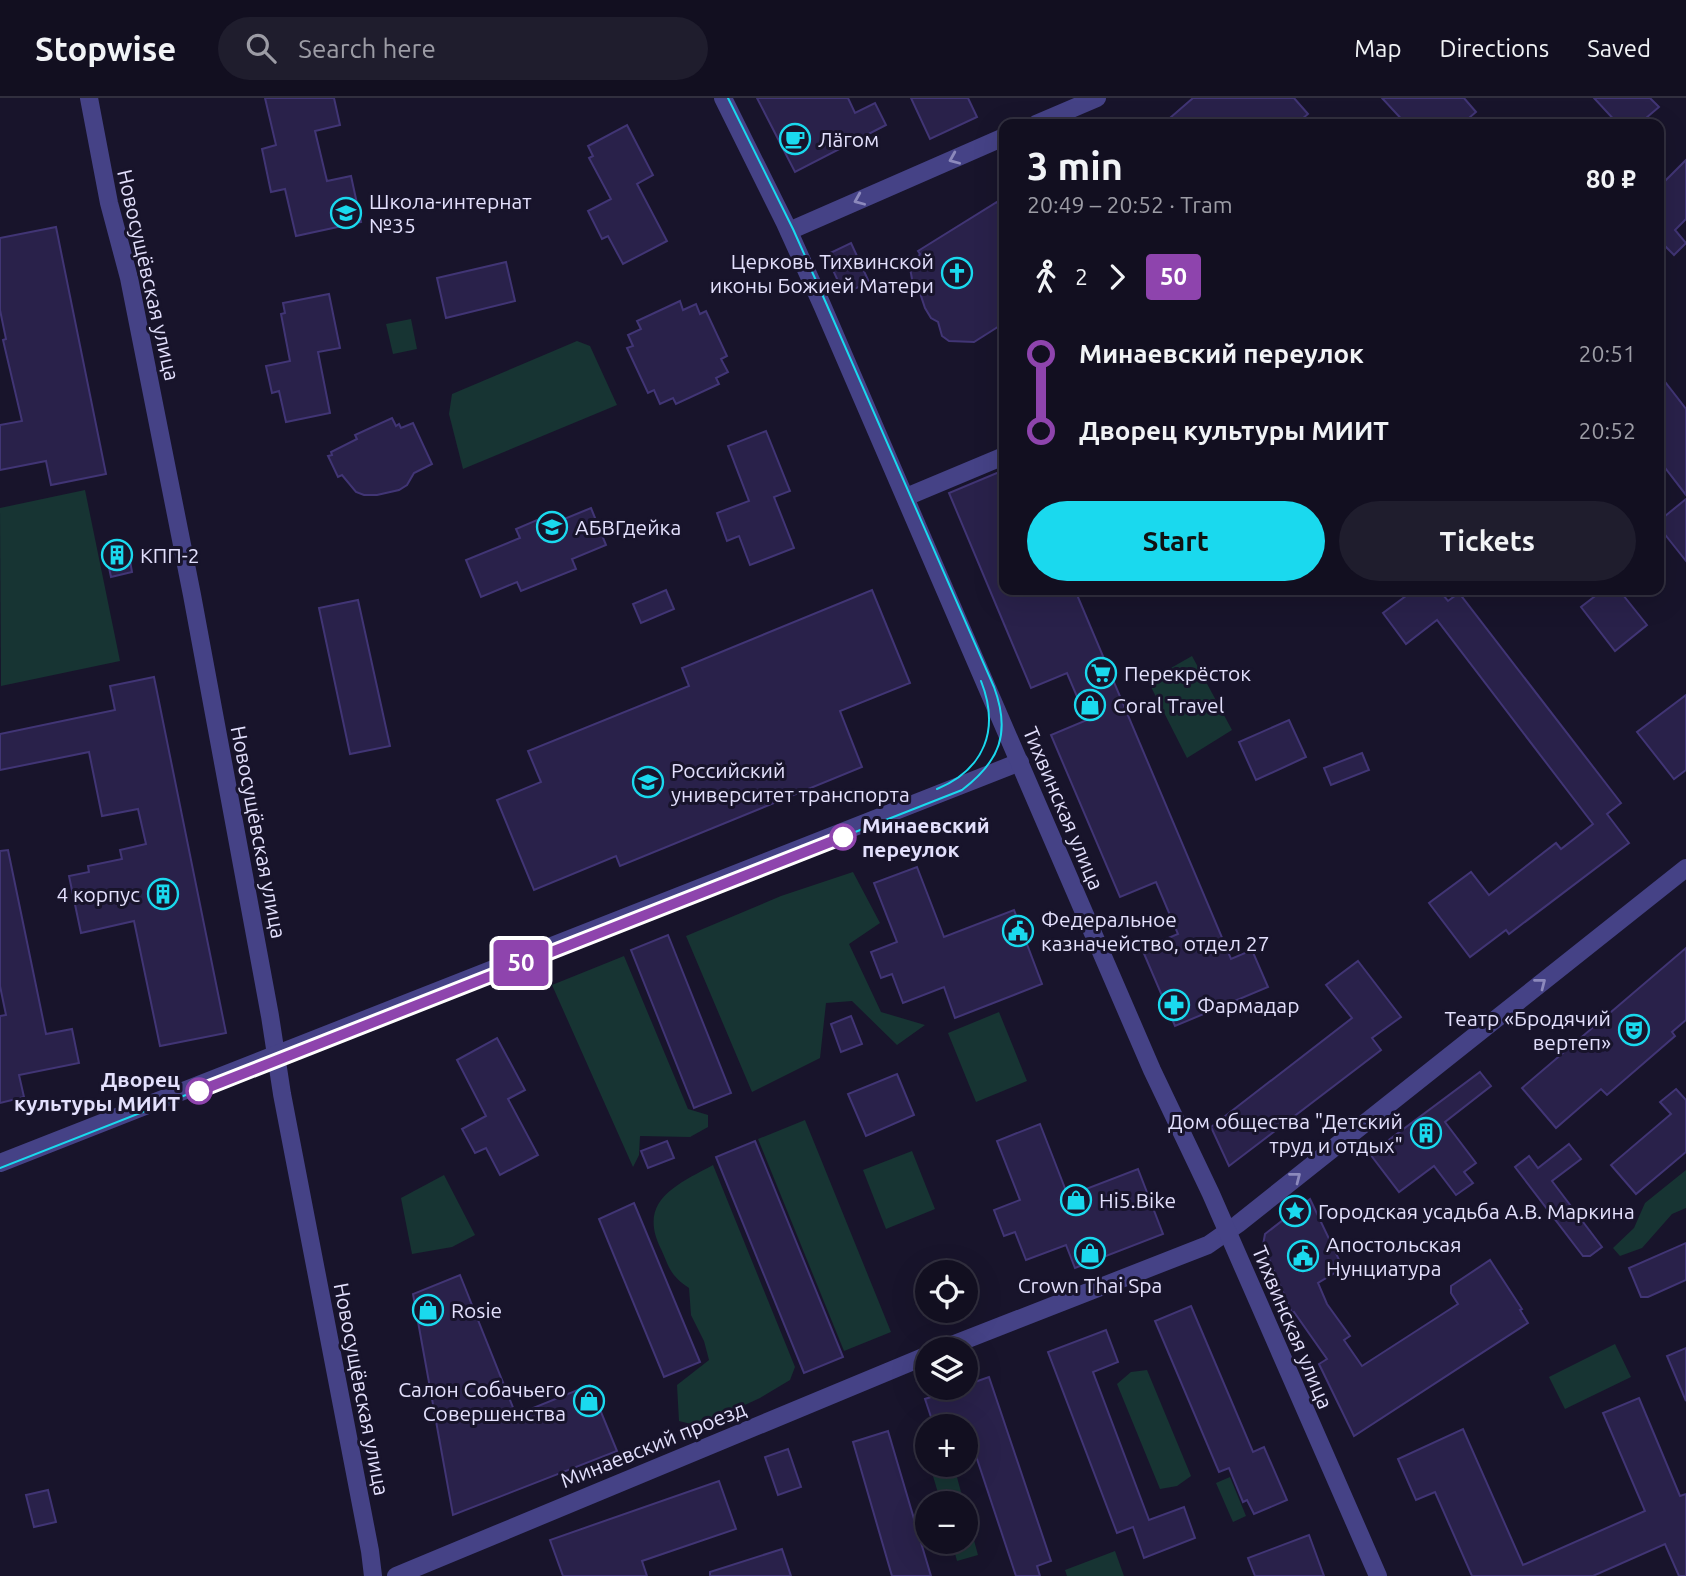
<!DOCTYPE html>
<html lang="en">
<head>
<meta charset="utf-8">
<style>
  :root { --surface:#120f20; --page:#1f1d2d; --text:#f1f3f6; --muted:#9c9ca5; --line:#312f3e; --accent:#1ad9ee }
  body { margin:0; font-family:Ubuntu,sans-serif; background:var(--page); color:var(--text); height:100vh; display:flex; flex-direction:column; font-size:26px; white-space:nowrap }
  * { box-sizing:border-box; margin:0 }
  p { font-size:23px; color:var(--muted) }
  .icon { flex:none; width:38px; height:38px; fill:none; stroke:currentColor; stroke-width:2; stroke-linecap:round; stroke-linejoin:round }
  .map { position:relative; flex:1; overflow:hidden }
  .details { position:absolute; left:999px; top:21px; width:665px; height:476px; display:flex; flex-direction:column; background:var(--surface); border-radius:14px; box-shadow:0 7px 28px #0002,0 0 0 2px var(--line) }
  .details>* { flex:none }
  .badge { padding:0 14px; border-radius:5px; font-size:24px; line-height:46px }
  .controls { position:absolute; left:915px; top:1162px; display:grid; gap:14px }
  .controls a { display:grid; place-items:center; width:63px; height:63px; border-radius:50%; background:var(--surface); box-shadow:0 7px 28px #0002,0 0 0 2px var(--line); font-size:35px }
  .map>.badge { position:absolute; translate:-50% -50%; box-shadow:0 0 0 4px #fff }
  .legs { display:flex; align-items:center; gap:10px; height:77px; padding:0 28px; font-size:23px }
  .legs p { margin-inline-start:auto }
  .overview { display:flex; align-items:center; justify-content:space-between; height:119px; padding:0 28px }
  h1 { font-size:38px; font-weight:700; line-height:52px }
  .primary-button { display:flex; gap:14px; margin-top:auto; padding:14px 28px }
  .primary-button a { flex:1; height:80px; border-radius:42px; background:var(--accent); color:#111; font-size:28px; font-weight:700; line-height:80px; text-align:center }
  .primary-button a+a { background:var(--page); color:var(--text) }
  ul { padding:0 28px; list-style:none }
  li { display:flex; align-items:center; gap:24px; height:77px; font-size:26px }
  li i { display:grid; place-items:center; width:10px; height:100%; margin:0 9px; background:currentColor }
  li i::after { content:''; width:18px; height:18px; margin:-9px; border:5px solid; border-radius:50%; background:var(--surface) }
  li p { margin-inline-start:auto }
  li:first-child i { background:linear-gradient(#0000 50%,currentColor 0) }
  li:last-child i { background:linear-gradient(currentColor 50%,#0000 0) }
  header { display:flex; align-items:center; gap:42px; box-sizing:border-box; height:98px; padding:0 35px; background:var(--surface); border-bottom:2px solid var(--line) }
  header strong { font-size:33px }
  nav { display:flex; gap:38px; margin-inline-start:auto; font-size:24px }
  .search { width:490px; height:63px; background:var(--page); display:flex; align-items:center; gap:18px; box-sizing:border-box; padding:0 24px; border-radius:38px; color:var(--muted); font-size:26px }
  .map>svg:first-child { display:block }
  .green { fill:#173433 }
  .building { fill:#29214a; stroke:#413575; stroke-width:2 }
  .lines { fill:none; stroke-linecap:round; stroke-linejoin:round }
  .minor { stroke:#454286; stroke-width:18 }
  .tertiary { stroke:#454286; stroke-width:18 }
  .tram { stroke:#1ad9ee; stroke-width:2 }
  .oneway { stroke:#8c89bc }
  .line-1-casing { stroke:#fff; stroke-width:16 }
  .line-1 { stroke:#8e44ad; stroke-width:10 }
  .stop-1-dot { fill:#fff; stroke:#8e44ad; stroke-width:3.5 }
  .labels { text-anchor:middle; dominant-baseline:central; stroke-width:6; stroke-linejoin:round; paint-order:stroke }
  .poi-label { font-size:21px; fill:#e3e0fd; stroke:#18142b; text-anchor:start }
  .street-label { font-size:21px; fill:#e3e0fd; stroke:#18142b }
  .stop-label { font-size:21px; font-weight:bold; fill:#e3e0fd; stroke:#18142b; text-anchor:start }
</style>
</head>
<body>
<header>
<strong>Stopwise</strong>
<div class="search"><svg class="icon" aria-label="search" viewBox="0 0 24 24"><circle cx="10" cy="10" r="6"/><path d="M15 15l6 6"/></svg>Search here</div>
<nav><a>Map</a><a>Directions</a><a>Saved</a></nav>
</header>
<div class="map">
<svg width="1686" height="1478" viewBox="0 0 1686 1478">
  <rect width="100%" height="100%" fill="#18142b"/>
  <!-- green -->
  <g class="green">
    <polygon points="411,221 417,251 393,256 386,226"/>
    <polygon points="577,243 590,248 617,307 463,371 449,316 452,296"/>
    <polygon points="85,392 120,563 1,588 0,410"/>
    <polygon points="1192,558 1232,632 1187,660 1148,583"/>
    <polygon points="853,774 880,825 849,846 881,914 925,927 897,947 852,903 826,905 820,960 752,994 686,838 781,798"/>
    <polygon points="624,858 688,1011 708,1017 708,1029 690,1039 640,1038 639,1057 633,1069 552,887"/>
    <polygon points="999,914 1027,983 976,1004 948,935"/>
    <polygon points="805,1022 891,1234 844,1253 758,1041"/>
    <polygon points="912,1053 935,1111 886,1131 863,1072"/>
    <path d="M 713,1067 L 795,1269 L 790,1282 L 760,1300 L 699,1328 L 679,1323 L 677,1287 L 709,1262 L 704,1243 L 691,1217 L 689,1190 C 670,1177 670,1171 661,1151 C 637,1103 676,1087 713,1067 Z"/>
    <polygon points="1686,1072 1686,1110 1672,1116 1642,1150 1620,1158 1613,1150 1634,1130 1645,1105"/>
    <polygon points="444,1077 475,1137 452,1149 412,1156 401,1100"/>
    <polygon points="1615,1246 1631,1279 1565,1311 1549,1279"/>
    <polygon points="1147,1272 1191,1378 1177,1388 1160,1391 1117,1286 1131,1274"/>
    <polygon points="955,1372 964,1405 941,1405 933,1378"/>
    <polygon points="1230,1379 1246,1418 1233,1424 1216,1385"/>
    <polygon points="966,1413 978,1457 957,1463 952,1444 966,1444"/>
    <polygon points="1115,1453 1124,1478 1067,1478 1065,1472"/>
  </g>
  <!-- building -->
  <g class="building">
    <polygon points="265,0 334,0 340,27 315,33 327,83 351,78 361,124 296,138 285,91 271,94 262,51 276,47"/>
    <polygon points="757,0 848,0 855,15 875,5 886,27 795,74"/>
    <polygon points="911,0 968,0 977,19 930,41"/>
    <polygon points="1193,0 1294,0 1308,16 1296,26 1163,26"/>
    <polygon points="1382,0 1464,0 1476,14 1462,26 1406,26"/>
    <polygon points="1594,0 1650,0 1659,9 1639,26 1618,26"/>
    <polygon points="627,27 653,77 637,86 667,143 623,166 608,138 602,141 588,113 611,101 589,60 593,58 588,48"/>
    <polygon points="1686,62 1686,121 1675,132 1686,145 1674,157 1662,145 1659,148 1659,89"/>
    <polygon points="997,104 1004,117 1004,225 974,244 949,243 942,238 938,224 931,220 925,210 918,189 912,181 910,170 920,156 918,153"/>
    <polygon points="56,129 106,376 51,387 46,363 0,372 0,327 22,323 3,242 6,241 0,212 0,140"/>
    <polygon points="851,145 869,184 844,196 826,157"/>
    <polygon points="506,164 515,203 446,220 437,180"/>
    <polygon points="329,196 340,250 318,254 330,315 286,324 279,293 272,295 266,268 290,263 281,216 285,215 283,205"/>
    <polygon points="680,203 683,212 696,206 700,216 706,213 727,258 721,261 728,274 716,280 719,286 676,306 673,300 660,306 654,292 648,295 627,250 633,248 628,237 641,231 637,223"/>
    <polygon points="1659,276 1686,311 1686,397 1659,362"/>
    <polygon points="392,320 396,328 399,326 401,330 413,325 432,366 414,375 407,387 399,392 377,397 364,397 356,394 342,377 338,379 328,358 332,357 331,354 357,341 355,337"/>
    <polygon points="766,333 790,393 774,399 794,450 750,467 739,438 727,443 717,415 749,403 728,348"/>
    <polygon points="1004,372 1004,492 1075,492 1231,861 1252,852 1268,889 1175,928 1142,851 1178,836 1156,784 1120,799 1051,637 1087,622 1067,575 1031,590 949,395"/>
    <polygon points="1686,401 1686,463 1659,429 1659,423"/>
    <polygon points="591,410 606,447 572,461 576,471 521,493 517,484 481,499 466,462 520,440 516,431 537,422 540,431"/>
    <polygon points="127,446 132,474 111,479 105,451"/>
    <polygon points="666,492 674,511 641,525 633,506"/>
    <polygon points="872,492 910,585 840,613 862,669 620,768 616,758 534,792 497,702 541,684 528,653 689,588 682,570"/>
    <polygon points="1414,492 1439,492 1448,503 1459,495 1621,705 1607,716 1629,745 1509,836 1506,832 1470,859 1429,805 1471,774 1489,797 1556,745 1561,751 1593,726 1437,522 1406,546 1383,515"/>
    <polygon points="1603,492 1619,492 1647,527 1615,553 1581,509"/>
    <polygon points="358,502 390,648 350,656 319,510"/>
    <polygon points="154,579 226,935 160,948 134,823 81,835 69,778 89,774 88,768 122,761 120,752 146,746 138,711 102,718 89,654 0,672 0,636 115,612 110,588"/>
    <polygon points="1686,597 1686,672 1674,681 1637,634"/>
    <polygon points="1289,622 1306,659 1256,682 1239,644"/>
    <polygon points="1362,655 1369,672 1331,687 1324,670"/>
    <polygon points="8,752 46,936 72,931 79,965 19,977 24,999 0,1005 0,918 6,917 0,888 0,753"/>
    <polygon points="917,769 944,839 1014,812 1042,886 955,920 944,889 903,905 892,876 881,880 871,854 897,844 874,785"/>
    <polygon points="668,837 731,995 694,1010 631,852"/>
    <polygon points="1686,850 1686,922 1672,934 1675,938 1607,997 1601,991 1556,1030 1522,990"/>
    <polygon points="1358,863 1401,919 1372,940 1381,952 1229,1068 1211,1029 1352,920 1326,887"/>
    <polygon points="851,918 862,946 841,954 831,926"/>
    <polygon points="497,940 525,992 508,1001 538,1057 500,1077 486,1050 475,1055 462,1031 486,1018 457,962"/>
    <polygon points="1480,974 1491,988 1445,1024 1476,1065 1464,1074 1473,1085 1456,1097 1434,1068 1399,1094 1370,1056"/>
    <polygon points="897,976 914,1017 866,1038 848,996"/>
    <polygon points="1676,991 1686,1002 1686,1054 1636,1096 1611,1067 1671,1016 1660,1004"/>
    <polygon points="1040,1026 1068,1098 1138,1071 1163,1136 1075,1170 1066,1147 1026,1162 1015,1134 1004,1138 994,1112 1020,1102 997,1043"/>
    <polygon points="667,1043 674,1060 648,1070 641,1053"/>
    <polygon points="755,1043 843,1259 804,1275 716,1059"/>
    <polygon points="1569,1046 1581,1061 1552,1083 1602,1149 1590,1158 1583,1158 1515,1069 1529,1058 1538,1070"/>
    <polygon points="1310,1101 1343,1170 1318,1185 1327,1206 1350,1238 1344,1242 1362,1268 1458,1206 1451,1195 1451,1188 1490,1162 1522,1211 1520,1212 1528,1225 1354,1338 1319,1266 1327,1261 1294,1214 1292,1215 1263,1147 1265,1136"/>
    <polygon points="634,1105 700,1264 664,1279 599,1121"/>
    <polygon points="1686,1145 1686,1182 1648,1199 1641,1199 1629,1170"/>
    <polygon points="460,1177 516,1317 590,1287 617,1353 453,1417 413,1196"/>
    <polygon points="1191,1208 1253,1354 1264,1349 1287,1402 1254,1416 1247,1402 1243,1404 1229,1370 1219,1374 1155,1223"/>
    <polygon points="1106,1232 1118,1264 1093,1274 1149,1422 1184,1409 1195,1440 1144,1460 1133,1429 1117,1435 1048,1254"/>
    <polygon points="1686,1250 1686,1303 1667,1258"/>
    <polygon points="989,1279 1051,1463 1037,1468 1040,1478 1016,1478 966,1328 934,1328 925,1301 958,1290 966,1290 966,1287"/>
    <polygon points="1639,1300 1680,1398 1686,1396 1686,1478 1679,1478 1665,1446 1593,1478 1472,1478 1435,1394 1416,1402 1398,1361 1463,1331 1523,1467 1645,1413 1603,1315"/>
    <polygon points="888,1333 925,1458 931,1478 892,1478 853,1344"/>
    <polygon points="788,1351 801,1389 778,1397 765,1359"/>
    <polygon points="719,1383 736,1431 642,1463 647,1478 563,1478 550,1442"/>
    <polygon points="48,1392 56,1424 34,1429 26,1397"/>
    <polygon points="1309,1437 1324,1478 1255,1478 1248,1460"/>
    <polygon points="782,1451 791,1478 710,1478 710,1474"/>
  </g>
  <g class="lines">
    <!-- minor -->
    <g class="minor">
      <polyline points="89,0 109,105 129,180 192,497 270,918 282,996 370,1453 373,1478"/>
      <polyline points="1036,26 1097,0"/>
      <polyline points="789,133 1004,39"/>
      <polyline points="906,399 1004,358"/>
      <polyline points="0,1065 1020,664"/>
      <polyline points="942,1251 1208,1147 1238,1126 1686,770"/>
      <polyline points="396,1478 928,1257"/>
    </g>
    <!-- tertiary -->
    <polyline class="tertiary" points="723,0 785,125 822,207 1152,972 1211,1096 1378,1478"/>
    <!-- tram -->
    <g class="tram">
      <path d="M 937,691 C 985,671 1000,631 981,583"/>
      <path d="M 0,1070 L 962,692 C 1000,663 1011,635 994,589 L 826,205 L 793,131 L 728,0"/>
    </g>
  </g>
  <!-- one-way arrows -->
  <defs><path id="oneway-chevron" d="M-2-3.5L2.5 0L-2 3.5" fill="none" stroke-width="1.6" stroke-linecap="round" stroke-linejoin="round" transform="scale(1.75)"/></defs>
  <g class="oneway">
    <use href="#oneway-chevron" transform="translate(954 61) rotate(157)"/>
    <use href="#oneway-chevron" transform="translate(859 102) rotate(157)"/>
    <use href="#oneway-chevron" transform="translate(1541 885) rotate(-38)"/>
    <use href="#oneway-chevron" transform="translate(1296 1079) rotate(-38)"/>
  </g>
  <g class="lines">
    <!-- line-1 casing -->
    <g class="line-1-casing">
      <polyline id="line-1" points="199,993 843,739"/>
    </g>
    <!-- line-1 -->
    <use href="#line-1" class="line-1"/>
  </g>
  <!-- icons -->
  <defs>
    <g id="cafe-ring" transform="scale(1.575)"><circle r="9.5" fill="#18142b" stroke="#1ad9ee" stroke-width="1.5"/><path d="M-5.5-4.5H6V0H3Q3 3.5 0 3.5H-2.5Q-5.5 3.5-5.5 0ZM3-3.2v2h1.7v-2ZM-6 4.5H4V6H-6Z" fill="#1ad9ee"/></g>
    <g id="school-ring" transform="scale(1.575)"><circle r="9.5" fill="#18142b" stroke="#1ad9ee" stroke-width="1.5"/><path d="M0-5L7-2L0 1L-7-2ZM-4 1L0 2.5L4 1V4Q0 6-4 4Z" fill="#1ad9ee"/></g>
    <g id="church-ring" transform="scale(1.575)"><circle r="9.5" fill="#18142b" stroke="#1ad9ee" stroke-width="1.5"/><path d="M-1.2-6h2.4v3.5h3.3v2.4h-3.3V6h-2.4V-.1h-3.3v-2.4h3.3Z" fill="#1ad9ee"/></g>
    <g id="building-ring" transform="scale(1.575)"><circle r="9.5" fill="#18142b" stroke="#1ad9ee" stroke-width="1.5"/><path d="M-4-6H4V6H1V3H-1V6H-4ZM-2.5-4.3h1.7v1.8h-1.7ZM.8-4.3h1.7v1.8H.8ZM-2.5-1h1.7V.8h-1.7ZM.8-1h1.7V.8H.8Z" fill="#1ad9ee"/></g>
    <g id="supermarket-ring" transform="scale(1.575)"><circle r="9.5" fill="#18142b" stroke="#1ad9ee" stroke-width="1.5"/><path d="M-6-5.5h2.5l.6 2H6L4.5 2H-2.5L-4.4-4H-6ZM-1.5 3.2a1.3 1.3 0 1 0 .1 0ZM3 3.2a1.3 1.3 0 1 0 .1 0Z" fill="#1ad9ee"/></g>
    <g id="shop-ring" transform="scale(1.575)"><circle r="9.5" fill="#18142b" stroke="#1ad9ee" stroke-width="1.5"/><path d="M-5-2.5h2.3a2.7 3.5 0 0 1 5.4 0H5L5.5 6h-11ZM-1.5-2.5h3a1.5 2.3 0 0 0-3 0Z" fill="#1ad9ee"/></g>
    <g id="university-ring" transform="scale(1.575)"><circle r="9.5" fill="#18142b" stroke="#1ad9ee" stroke-width="1.5"/><path d="M0-5L7-2L0 1L-7-2ZM-4 1L0 2.5L4 1V4Q0 6-4 4Z" fill="#1ad9ee"/></g>
    <g id="civic-ring" transform="scale(1.575)"><circle r="9.5" fill="#18142b" stroke="#1ad9ee" stroke-width="1.5"/><path d="M-.6-6.5H3V-4.5H.6V-3L4-1V1h2V6H-6V1h2V-1L-.6-3ZM-1.2 2.5V6h2.4V2.5Z" fill="#1ad9ee"/></g>
    <g id="pharmacy-ring" transform="scale(1.575)"><circle r="9.5" fill="#18142b" stroke="#1ad9ee" stroke-width="1.5"/><path d="M-2-6h4v4h4v4h-4v4h-4v-4h-4v-4h4Z" fill="#1ad9ee"/></g>
    <g id="theatre-ring" transform="scale(1.575)"><circle r="9.5" fill="#18142b" stroke="#1ad9ee" stroke-width="1.5"/><path d="M-5-5.5Q0-4 5-5.5V0Q5 5 0 6Q-5 5-5 0ZM-3.3-2.5H-1v1.5H-3.3ZM1-2.5H3.3v1.5H1ZM-2.8 1Q0 5.5 2.8 1Z" fill="#1ad9ee"/></g>
    <g id="sight-ring" transform="scale(1.575)"><circle r="9.5" fill="#18142b" stroke="#1ad9ee" stroke-width="1.5"/><path d="M0-6L1.8-2.2L6-1.7L2.9 1.2L3.7 5.4L0 3.3L-3.7 5.4L-2.9 1.2L-6-1.7L-1.8-2.2Z" fill="#1ad9ee"/></g>
  </defs>
  <g fill-rule="evenodd">
    <use href="#cafe-ring" x="795" y="41"/>
    <use href="#school-ring" x="346" y="115"/>
    <use href="#church-ring" x="957" y="175"/>
    <use href="#school-ring" x="552" y="429"/>
    <use href="#building-ring" x="117" y="457"/>
    <use href="#supermarket-ring" x="1101" y="575"/>
    <use href="#shop-ring" x="1090" y="607"/>
    <use href="#university-ring" x="648" y="684"/>
    <use href="#building-ring" x="163" y="796"/>
    <use href="#civic-ring" x="1018" y="833"/>
    <use href="#pharmacy-ring" x="1174" y="907"/>
    <use href="#theatre-ring" x="1634" y="932"/>
    <use href="#building-ring" x="1426" y="1035"/>
    <use href="#shop-ring" x="1076" y="1102"/>
    <use href="#sight-ring" x="1295" y="1113"/>
    <use href="#shop-ring" x="1090" y="1155"/>
    <use href="#civic-ring" x="1303" y="1158"/>
    <use href="#shop-ring" x="428" y="1212"/>
    <use href="#shop-ring" x="589" y="1303"/>
  </g>
  <!-- markers -->
  <g class="stop-1-dot">
    <circle cx="843" cy="739" r="12"/>
    <circle cx="199" cy="993" r="12"/>
  </g>
  <g class="labels">
    <!-- poi labels -->
    <g class="poi-label">
      <text x="818" y="41">Лäгом</text>
      <text x="369" y="103">Школа-интернат<tspan x="369" dy="24">№35</tspan></text>
      <text x="934" y="163" text-anchor="end">Церковь Тихвинской<tspan x="934" dy="24">иконы Божией Матери</tspan></text>
      <text x="575" y="429">АБВГдейка</text>
      <text x="140" y="457">КПП-2</text>
      <text x="1124" y="575">Перекрёсток</text>
      <text x="1113" y="607">Coral Travel</text>
      <text x="671" y="672">Российский<tspan x="671" dy="24">университет транспорта</tspan></text>
      <text x="140" y="796" text-anchor="end">4 корпус</text>
      <text x="1041" y="821">Федеральное<tspan x="1041" dy="24">казначейство, отдел 27</tspan></text>
      <text x="1197" y="907">Фармадар</text>
      <text x="1611" y="920" text-anchor="end">Театр «Бродячий<tspan x="1611" dy="24">вертеп»</tspan></text>
      <text x="1403" y="1023" text-anchor="end">Дом общества "Детский<tspan x="1403" dy="24">труд и отдых"</tspan></text>
      <text x="1099" y="1102">Hi5.Bike</text>
      <text x="1318" y="1113">Городская усадьба А.В. Маркина</text>
      <text x="1326" y="1146">Апостольская<tspan x="1326" dy="24">Нунциатура</tspan></text>
      <text x="1090" y="1187" text-anchor="middle">Crown Thai Spa</text>
      <text x="451" y="1212">Rosie</text>
      <text x="566" y="1291" text-anchor="end">Салон Собачьего<tspan x="566" dy="24">Совершенства</tspan></text>
    </g>
    <!-- street labels -->
    <g class="street-label">
      <text transform="translate(149 177) rotate(77)">Новосущёвская улица</text>
      <text transform="translate(1064 710) rotate(67)">Тихвинская улица</text>
      <text transform="translate(259 734) rotate(79)">Новосущёвская улица</text>
      <text transform="translate(1293 1229) rotate(67)">Тихвинская улица</text>
      <text transform="translate(362 1291) rotate(79)">Новосущёвская улица</text>
      <text transform="translate(653 1346) rotate(-22)">Минаевский проезд</text>
    </g>
    <!-- stop labels -->
    <g class="stop-label">
      <text x="862" y="727">Минаевский<tspan x="862" dy="24">переулок</tspan></text>
      <text x="180" y="981" text-anchor="end">Дворец<tspan x="180" dy="24">культуры МИИТ</tspan></text>
    </g>
  </g>
</svg>
<div class="controls">
<a><svg class="icon" aria-label="locate" viewBox="0 0 24 24"><circle cx="12" cy="12" r="6"/><path d="M12 2v4M12 18v4M2 12h4M18 12h4"/></svg></a>
<a><svg class="icon" aria-label="layers" viewBox="0 0 24 24"><path d="M12 4l9 5-9 5-9-5zM3 14l9 5 9-5"/></svg></a>
<a>+</a>
<a>−</a>
</div>
<b class="badge" style="left:521px;top:865px;background:#8e44ad;color:#fff">50</b>
<section class="details">
<div class="overview"><div><h1>3 min</h1><p>20:49 – 20:52 · Tram</p></div><b>80 ₽</b></div>
<div class="legs"><svg class="icon" aria-label="walk" viewBox="0 0 24 24"><circle cx="13" cy="4" r="2"/><path d="M13 8l-2 6 4 7M11 14l-3 7M7 12l3-4h3l4 4"/></svg>2<svg class="icon" aria-label="forward" viewBox="0 0 24 24"><path d="M9 5l7 7-7 7"/></svg><b class="badge" style="background:#8e44ad;color:#fff">50</b></div>
<ul>
<li><i style="color:#8e44ad"></i><b>Минаевский переулок</b><p>20:51</p></li>
<li><i style="color:#8e44ad"></i><b>Дворец культуры МИИТ</b><p>20:52</p></li>
</ul>
<div class="primary-button"><a>Start</a><a>Tickets</a></div>
</section>
</div>
</body>
</html>
